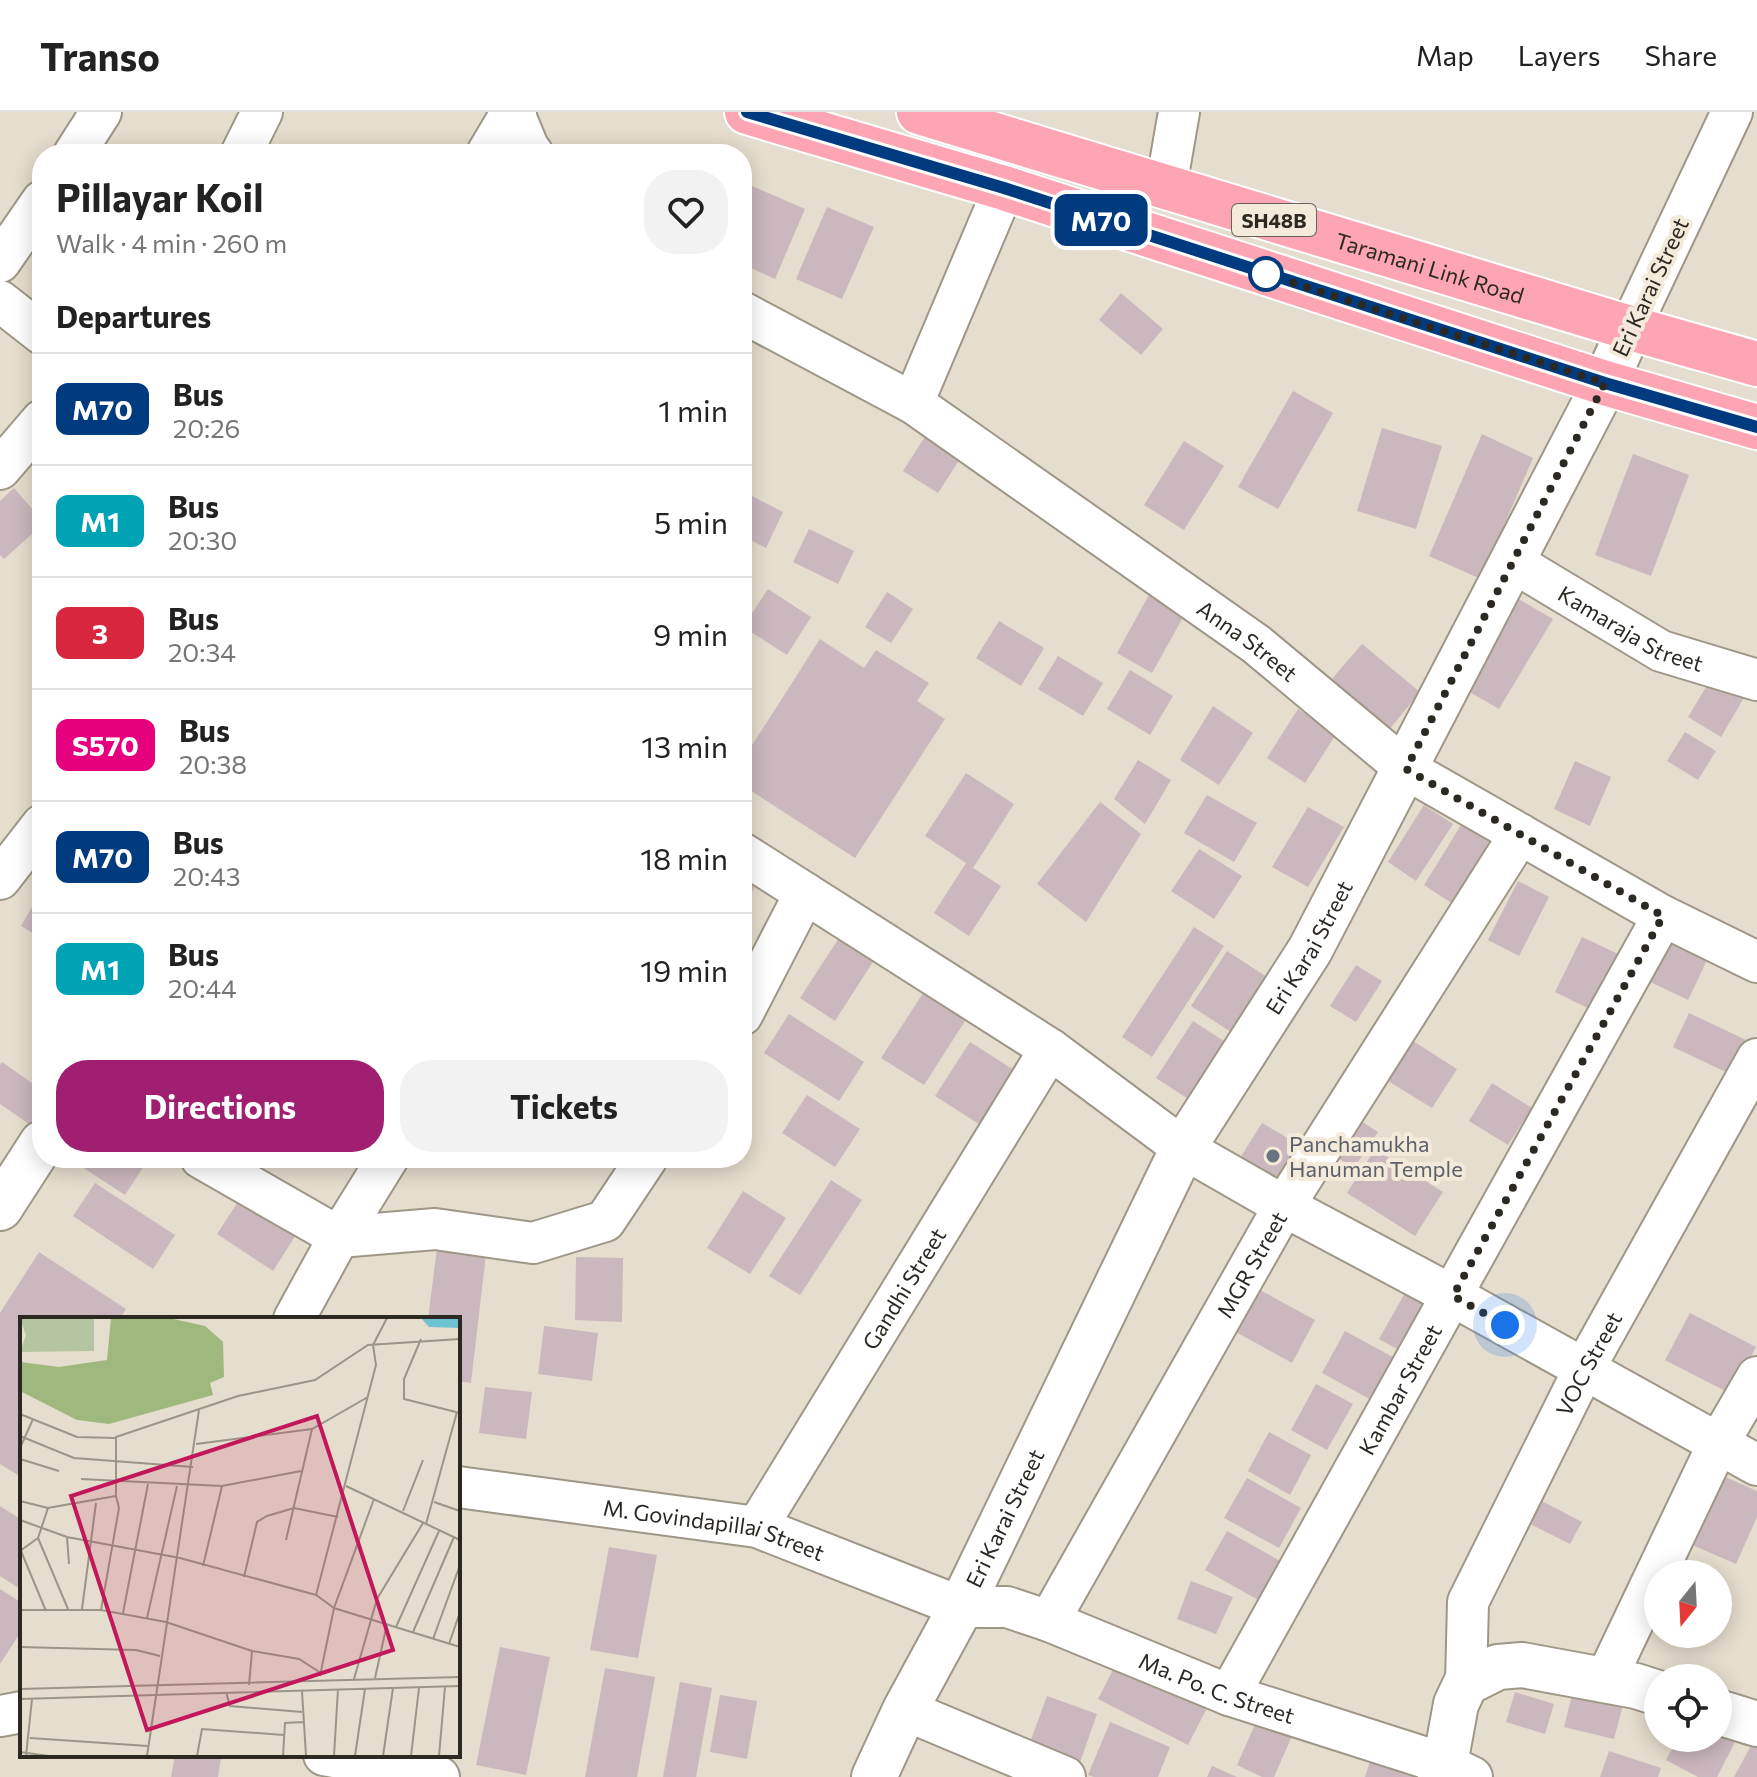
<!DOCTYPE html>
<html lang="en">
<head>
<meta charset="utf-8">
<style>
  :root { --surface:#fff; --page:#f2f2f2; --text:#222; --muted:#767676; --line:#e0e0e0; --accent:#a01f71 }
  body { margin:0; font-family:Commissioner,sans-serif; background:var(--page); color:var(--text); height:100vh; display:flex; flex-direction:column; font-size:30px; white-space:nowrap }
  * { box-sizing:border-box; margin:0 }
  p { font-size:26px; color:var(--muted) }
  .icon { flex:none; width:44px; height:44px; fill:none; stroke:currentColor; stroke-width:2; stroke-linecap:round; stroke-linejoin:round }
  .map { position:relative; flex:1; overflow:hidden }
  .sheet { position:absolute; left:32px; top:32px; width:720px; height:1024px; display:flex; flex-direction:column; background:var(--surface); border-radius:32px; box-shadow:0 4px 20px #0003 }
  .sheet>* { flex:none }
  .badge { padding:0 16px; border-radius:12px; font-size:28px; line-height:52px }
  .needle { width:52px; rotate:198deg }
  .controls { position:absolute; left:1644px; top:1448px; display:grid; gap:16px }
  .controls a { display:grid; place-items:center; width:88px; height:88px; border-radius:50%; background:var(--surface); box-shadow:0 4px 20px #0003; font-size:40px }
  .you { position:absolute; width:40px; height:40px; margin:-20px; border:6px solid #fff; border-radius:50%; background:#1a73e8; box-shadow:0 0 0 12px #1a73e833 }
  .map>.badge { position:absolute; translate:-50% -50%; box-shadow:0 0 0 4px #fff }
  h2 { padding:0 24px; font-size:30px; line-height:72px }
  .round { display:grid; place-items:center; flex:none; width:84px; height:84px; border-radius:32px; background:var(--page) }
  .overview { display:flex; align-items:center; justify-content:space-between; height:136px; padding:0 24px }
  h1 { font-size:38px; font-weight:700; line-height:60px }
  .button { display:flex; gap:16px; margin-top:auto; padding:16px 24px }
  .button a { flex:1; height:92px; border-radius:32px; background:var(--accent); color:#fff; font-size:32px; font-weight:700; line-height:92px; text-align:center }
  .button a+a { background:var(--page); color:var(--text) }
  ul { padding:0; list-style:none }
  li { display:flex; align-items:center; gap:24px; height:112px; padding:0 24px; border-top:2px solid var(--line) }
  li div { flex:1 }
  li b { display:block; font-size:30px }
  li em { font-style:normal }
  li .badge { min-width:88px; font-weight:700; text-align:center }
  header { display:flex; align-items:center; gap:48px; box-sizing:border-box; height:112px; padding:0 40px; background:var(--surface); border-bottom:2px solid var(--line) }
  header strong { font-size:38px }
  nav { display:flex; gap:44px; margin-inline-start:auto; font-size:28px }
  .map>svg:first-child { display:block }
  .building { fill:#cbb8be }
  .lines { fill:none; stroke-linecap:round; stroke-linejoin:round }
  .minor-casing { stroke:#9e9787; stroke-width:44 }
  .tertiary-casing { stroke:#9e9787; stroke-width:48 }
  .primary-casing { stroke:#fff; stroke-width:48 }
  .minor { stroke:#fff; stroke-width:40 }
  .tertiary { stroke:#fff; stroke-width:44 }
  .primary { stroke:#fda5b2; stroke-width:44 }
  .line-casing { stroke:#fff; stroke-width:18 }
  .line { stroke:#003b80; stroke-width:12 }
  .walk { stroke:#2c2923; stroke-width:8; stroke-dasharray:0 14.4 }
  .stop-dot { fill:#fff; stroke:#003b80; stroke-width:4 }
  .worship-dot { fill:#6b7280; stroke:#f3eada; stroke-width:3 }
  .labels { text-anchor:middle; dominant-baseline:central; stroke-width:8; stroke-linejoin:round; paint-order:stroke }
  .shield { fill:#f3eada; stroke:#68635a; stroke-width:2 }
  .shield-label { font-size:20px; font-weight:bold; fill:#2c2923 }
  .street-label { font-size:22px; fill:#2c2923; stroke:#f3eada }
  .worship-label { font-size:22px; fill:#5b616d; stroke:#f3eada; text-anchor:start }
  .inset-road { fill:none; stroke:#9b9589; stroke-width:2 }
  .view { fill:#c2185b; fill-opacity:0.15; stroke:#c2185b; stroke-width:4 }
  .inset-edge { fill:none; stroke:#2c2923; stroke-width:4 }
</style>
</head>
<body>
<header>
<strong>Transo</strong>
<nav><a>Map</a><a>Layers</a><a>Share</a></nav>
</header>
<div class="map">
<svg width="1757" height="1665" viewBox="0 0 1757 1665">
  <rect width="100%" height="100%" fill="#e5ddcd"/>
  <!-- building -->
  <g class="building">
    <polygon points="340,34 351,42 335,42"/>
    <polygon points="745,71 805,97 775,167 742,152 742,78"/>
    <polygon points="827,95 874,115 842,187 796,167"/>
    <polygon points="1121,181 1163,217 1141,243 1099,208"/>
    <polygon points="1293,279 1333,301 1278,397 1238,375"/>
    <polygon points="1382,316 1442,334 1416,417 1357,399"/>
    <polygon points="930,317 965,339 938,381 903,359"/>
    <polygon points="1482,322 1533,346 1481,467 1429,444"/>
    <polygon points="1184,329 1224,354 1184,418 1144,393"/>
    <polygon points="1633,342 1689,363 1651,464 1595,443"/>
    <polygon points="14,376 42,408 42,413 4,447 0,443 0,389"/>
    <polygon points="742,379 783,400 766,436 742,424"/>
    <polygon points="809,417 854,439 838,472 793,450"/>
    <polygon points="768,477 811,505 787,543 743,515"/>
    <polygon points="887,480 913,497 891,531 865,515"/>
    <polygon points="1150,481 1186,500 1152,561 1117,541"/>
    <polygon points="1510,482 1553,507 1499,597 1456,572"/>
    <polygon points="999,509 1044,536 1021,574 976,546"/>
    <polygon points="820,527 864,556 876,538 929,571 917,589 945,607 855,746 742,673 742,649"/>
    <polygon points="1362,532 1420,580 1383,625 1324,576"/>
    <polygon points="1058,544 1103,571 1083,604 1038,577"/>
    <polygon points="1130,558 1173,584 1150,623 1107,597"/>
    <polygon points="1712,565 1745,584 1721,625 1688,605"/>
    <polygon points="1213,594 1253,621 1219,673 1180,648"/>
    <polygon points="1298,597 1336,622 1305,671 1267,646"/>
    <polygon points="1685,620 1716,639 1698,668 1667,649"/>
    <polygon points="1138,648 1171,668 1145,712 1114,687"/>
    <polygon points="1575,649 1611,665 1590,714 1554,697"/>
    <polygon points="966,661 1014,692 973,756 1001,774 969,824 934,801 966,751 925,724"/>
    <polygon points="1207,683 1257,711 1234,750 1184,721"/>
    <polygon points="1100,690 1141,722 1086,810 1037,772"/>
    <polygon points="1424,693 1453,712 1416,769 1388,750"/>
    <polygon points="1308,695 1344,715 1308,775 1272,755"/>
    <polygon points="1466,705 1499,726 1456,794 1424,773"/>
    <polygon points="1199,737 1242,764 1214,807 1171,779"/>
    <polygon points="742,755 760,767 742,795"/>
    <polygon points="1518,769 1549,785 1519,844 1488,828"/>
    <polygon points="42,778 42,827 21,814"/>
    <polygon points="1194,815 1224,834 1152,945 1122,925"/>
    <polygon points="841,823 876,845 835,909 800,886"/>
    <polygon points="1582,825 1631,848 1604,904 1555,880"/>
    <polygon points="1666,826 1708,846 1688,888 1646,868"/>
    <polygon points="1227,839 1270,867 1234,922 1191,894"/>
    <polygon points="1356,853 1382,869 1356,910 1330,894"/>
    <polygon points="925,878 967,906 924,973 881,946"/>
    <polygon points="1689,901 1746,928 1730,962 1673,935"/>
    <polygon points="789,902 864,950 839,989 764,941"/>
    <polygon points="1193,909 1233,935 1196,992 1156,966"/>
    <polygon points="1405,924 1457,957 1432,996 1380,964"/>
    <polygon points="970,930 1014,958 979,1012 935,984"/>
    <polygon points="2,950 42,978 42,1005 35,1016 0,992 0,953"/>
    <polygon points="1492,971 1532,996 1508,1033 1469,1009"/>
    <polygon points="807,983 860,1017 835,1055 782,1021"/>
    <polygon points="1356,1006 1378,1020 1354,1056 1333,1043"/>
    <polygon points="1262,1011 1308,1038 1282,1079 1237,1051"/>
    <polygon points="1375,1037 1443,1080 1415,1124 1347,1081"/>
    <polygon points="79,1046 149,1046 125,1083 76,1051"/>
    <polygon points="831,1068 862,1088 800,1183 769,1164"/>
    <polygon points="95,1071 175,1123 153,1157 73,1104"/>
    <polygon points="743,1079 786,1106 750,1162 707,1136"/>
    <polygon points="243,1082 299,1118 273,1159 217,1122"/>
    <polygon points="437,1136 486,1142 471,1271 458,1269 458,1207 428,1207"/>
    <polygon points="39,1140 126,1197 120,1207 22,1207 22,1357 18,1363 0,1352 0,1201"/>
    <polygon points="576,1145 623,1146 622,1210 575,1208"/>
    <polygon points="1249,1172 1315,1208 1292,1251 1225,1214"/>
    <polygon points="1405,1181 1434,1196 1408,1243 1379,1227"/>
    <polygon points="1690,1201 1756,1235 1731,1282 1665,1248"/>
    <polygon points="544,1214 598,1221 592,1269 538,1262"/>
    <polygon points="1345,1219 1400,1249 1377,1291 1322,1261"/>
    <polygon points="1316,1272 1353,1292 1327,1338 1291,1318"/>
    <polygon points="485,1275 532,1280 526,1327 479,1321"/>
    <polygon points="1269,1320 1311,1343 1290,1383 1248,1359"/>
    <polygon points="1721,1363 1757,1379 1757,1405 1736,1452 1690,1432"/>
    <polygon points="1247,1366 1301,1396 1279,1436 1224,1406"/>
    <polygon points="1542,1389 1582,1410 1570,1432 1530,1412"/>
    <polygon points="0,1394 22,1408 22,1478 0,1464"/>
    <polygon points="1227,1419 1282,1450 1260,1489 1205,1458"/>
    <polygon points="609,1435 657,1443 638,1546 590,1538"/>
    <polygon points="1191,1469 1233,1485 1216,1522 1177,1507"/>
    <polygon points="0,1477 22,1491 22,1518 0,1552"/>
    <polygon points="500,1535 550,1545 526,1663 476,1653"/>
    <polygon points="1119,1546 1209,1592 1188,1633 1098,1587"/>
    <polygon points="605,1556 655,1565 637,1665 585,1665"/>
    <polygon points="680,1570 712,1576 696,1665 663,1665"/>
    <polygon points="1515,1580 1554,1592 1545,1622 1506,1610"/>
    <polygon points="1573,1580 1623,1593 1614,1627 1564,1615"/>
    <polygon points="720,1583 757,1589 747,1647 710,1640"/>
    <polygon points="1047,1584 1097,1602 1079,1653 1028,1636"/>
    <polygon points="1257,1608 1292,1624 1274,1665 1262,1665 1237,1653"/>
    <polygon points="1110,1610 1170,1635 1158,1665 1094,1665 1088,1663"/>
    <polygon points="1718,1616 1737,1626 1717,1665 1698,1665 1666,1648 1678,1626 1718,1626"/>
    <polygon points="1753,1630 1757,1632 1757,1665 1734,1665"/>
    <polygon points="1609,1639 1661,1656 1658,1665 1600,1665"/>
    <polygon points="175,1643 211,1643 221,1645 218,1665 171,1665"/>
    <polygon points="1371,1646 1420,1663 1419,1665 1365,1665"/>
    <polygon points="1212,1654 1237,1665 1207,1665"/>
  </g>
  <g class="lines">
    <!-- minor casing -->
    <g class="minor-casing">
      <g id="minor">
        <polyline points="514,1 528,35 533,42"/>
        <polyline points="74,42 101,0"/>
        <polyline points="241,42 262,0"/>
        <polyline points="1166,75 1179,0"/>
        <polyline points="0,150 42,89"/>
        <polyline points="0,189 42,222"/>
        <path id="s1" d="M 742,200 L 913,291 L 1256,532 L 1406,657 L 1663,804 L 1757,850"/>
        <polyline points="1630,216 1732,0"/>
        <polyline points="913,291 1004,76"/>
        <polyline points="0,357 42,308"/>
        <path id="s2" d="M 1513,450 L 1661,539 L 1757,568"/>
        <polyline points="742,741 1050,937 1183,1036 1284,1094 1453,1184 1757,1353"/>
        <polyline points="0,767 42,713"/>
        <polyline points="742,903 805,781"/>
        <polyline points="201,1046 339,1125 435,1117 533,1131 605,1109 647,1046"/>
        <polyline points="294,1207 339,1125 388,1046"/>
        <path id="s3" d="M 458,1375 L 757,1415 L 961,1495 L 1007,1495 L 1049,1509 L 1229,1583 L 1445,1652 L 1472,1665"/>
        <path id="s4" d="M 757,1415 L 1050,937"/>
        <path id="s5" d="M 1049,1509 L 1284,1094 L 1520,722"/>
        <polyline points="1605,1569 1718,1332 1757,1265"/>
        <path id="s6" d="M 1466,1571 L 1468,1490 L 1584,1257 L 1757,947"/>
        <path id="s7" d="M 1229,1583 L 1663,804"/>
        <polyline points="905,1598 1065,1665"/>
        <polyline points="0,1604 22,1600"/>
        <polyline points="324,1643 439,1665"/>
      </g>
    </g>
    <!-- tertiary casing -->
    <g class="tertiary-casing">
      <g id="tertiary">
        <polyline points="489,42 514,0"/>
        <polyline points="0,1096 42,1031"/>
        <polyline points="1718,1600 1757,1612"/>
        <path id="s8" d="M 874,1665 L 905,1598 L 961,1495 L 1183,1036 L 1310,838 L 1605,271 L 1630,216"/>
        <polyline points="1440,1665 1445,1652 1456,1592 1466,1571 1498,1555 1522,1553 1636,1574 1658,1581"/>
      </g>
    </g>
    <!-- primary casing -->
    <g class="primary-casing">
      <g id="primary">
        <polyline points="747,0 1004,76 1605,271 1757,315"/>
        <path id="s9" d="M 919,0 L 1630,216 L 1757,252"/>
      </g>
    </g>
    <!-- minor -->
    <use href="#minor" class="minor"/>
    <!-- tertiary -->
    <use href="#tertiary" class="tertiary"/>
    <!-- primary -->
    <use href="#primary" class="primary"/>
  </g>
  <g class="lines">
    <!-- line casing -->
    <g class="line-casing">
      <polyline id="line" points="747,0 1004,76 1605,271 1757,315"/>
    </g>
    <!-- line -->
    <use href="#line" class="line"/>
    <!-- walk -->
    <polyline class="walk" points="1266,162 1605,271 1406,657 1663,804 1453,1184 1505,1213"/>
  </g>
  <!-- markers -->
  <circle class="stop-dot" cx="1266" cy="162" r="16"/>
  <circle class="worship-dot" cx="1273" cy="1044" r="8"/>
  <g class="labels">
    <!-- shield labels -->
    <rect class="shield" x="1232" y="92" width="84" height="32" rx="6"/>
    <g class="shield-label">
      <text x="1274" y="108">SH48B</text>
    </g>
    <!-- street labels -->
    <g class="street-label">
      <text stroke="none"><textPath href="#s9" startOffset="534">Taramani Link Road</textPath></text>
      <text transform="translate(1650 175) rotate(-65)">Eri Karai Street</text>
      <text stroke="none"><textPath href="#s2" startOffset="136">Kamaraja Street</textPath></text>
      <text stroke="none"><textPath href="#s1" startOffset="604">Anna Street</textPath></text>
      <text stroke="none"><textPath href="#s8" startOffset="938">Eri Karai Street</textPath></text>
      <text stroke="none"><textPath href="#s5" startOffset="410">MGR Street</textPath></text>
      <text stroke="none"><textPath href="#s4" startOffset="280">Gandhi Street</textPath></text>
      <text stroke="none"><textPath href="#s6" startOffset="348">VOC Street</textPath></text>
      <text stroke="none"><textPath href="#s7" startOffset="350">Kambar Street</textPath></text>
      <text stroke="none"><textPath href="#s8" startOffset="290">Eri Karai Street</textPath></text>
      <text stroke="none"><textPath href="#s3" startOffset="260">M. Govindapillai Street</textPath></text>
      <text stroke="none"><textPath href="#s3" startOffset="792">Ma. Po. C. Street</textPath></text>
    </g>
    <!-- worship labels -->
    <g class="worship-label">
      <text x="1289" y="1031">Panchamukha<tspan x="1289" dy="25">Hanuman Temple</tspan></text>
    </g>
  </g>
  <!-- overview -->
  <g transform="translate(20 1205)">
    <rect width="440" height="440" fill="#e5ddcd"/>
    <path d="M 74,1 L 74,34 L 0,35 L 6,18 L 0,2 Z" fill="#b5c5a1"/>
    <path d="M 91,1 L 149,1 L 185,9 L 203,25 L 204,60 L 190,66 L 193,78 L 89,107 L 57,103 L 0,74 L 0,45 L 39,50 L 87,43 Z" fill="#9fb87d"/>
    <path d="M 401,1 L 440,1 L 440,11 L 409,10 Z" fill="#6dc3d1"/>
    <path class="inset-road" d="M 401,22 L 384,62 L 384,82 L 440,96M 0,97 L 57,120 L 95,121M 0,119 L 54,141 L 173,150M 176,127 L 292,112 L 348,80M 0,131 L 13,102M 0,142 L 39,154M 61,162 L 202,169 L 281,154M 326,169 L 440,223M 0,184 L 28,191M 414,185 L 440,194M 383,194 L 403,143M 0,203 L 47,220 L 160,241 L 296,278 L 314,291 L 440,330M 406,207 L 437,95M 47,220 L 49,247M 18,221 L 48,292M 266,223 L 292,112M 0,234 L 18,221 L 28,191 L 96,179 L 96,120 L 218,79 L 295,63 L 348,28 L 440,22M 1,234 L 26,294M 183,249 L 202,169M 224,260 L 237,205 L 247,199 L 274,191 L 318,200M 296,278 L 356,48 L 353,28 L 367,1M 62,292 L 76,186M 0,293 L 81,293 L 146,305 L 232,334 L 279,342 L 301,356M 81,293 L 99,191 L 96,179M 103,296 L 128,167M 127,301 L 157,169M 376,310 L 419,214M 393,315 L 434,220M 413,322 L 440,248M 429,327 L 440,295M 0,330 L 116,333 L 140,339M 300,359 L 314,291 L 354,182M 355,361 L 367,307M 334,362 L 357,282 L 403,206M 229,368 L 232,334M 0,372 L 440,360M 282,374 L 286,439M 206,375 L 210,389 L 282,395M 0,382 L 440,369M 10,421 L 128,429M 0,435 L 29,439M 6,439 L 12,382M 127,439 L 179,93M 177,439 L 182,412 L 264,418M 263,439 L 265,406 L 283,405M 314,439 L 318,372M 335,439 L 345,372M 363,439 L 373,371M 391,439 L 399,371M 419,439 L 425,370"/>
    <path class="view" d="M 297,99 L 373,333 L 127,413 L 51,179 Z"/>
    <rect width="440" height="440" class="inset-edge"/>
  </g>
</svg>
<div class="controls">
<a><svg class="needle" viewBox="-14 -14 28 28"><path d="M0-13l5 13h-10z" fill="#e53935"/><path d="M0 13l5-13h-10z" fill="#767676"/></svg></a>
<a><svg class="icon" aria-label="locate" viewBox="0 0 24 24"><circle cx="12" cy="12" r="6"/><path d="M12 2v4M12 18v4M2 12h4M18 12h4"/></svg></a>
</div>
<div class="you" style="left:1505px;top:1213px"></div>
<b class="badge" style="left:1101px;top:108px;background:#003b80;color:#fff">M70</b>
<section class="sheet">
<div class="overview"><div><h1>Pillayar Koil</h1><p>Walk · 4 min · 260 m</p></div><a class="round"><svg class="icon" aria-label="heart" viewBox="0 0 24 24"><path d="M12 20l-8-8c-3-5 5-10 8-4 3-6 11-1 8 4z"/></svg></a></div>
<h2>Departures</h2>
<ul>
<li><span class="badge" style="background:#003b80;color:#fff">M70</span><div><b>Bus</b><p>20:26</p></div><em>1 min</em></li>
<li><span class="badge" style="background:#00a3b4;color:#fff">M1</span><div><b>Bus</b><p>20:30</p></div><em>5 min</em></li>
<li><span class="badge" style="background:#d7263d;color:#fff">3</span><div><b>Bus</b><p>20:34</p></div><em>9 min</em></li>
<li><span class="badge" style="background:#e6007e;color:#fff">S570</span><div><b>Bus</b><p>20:38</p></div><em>13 min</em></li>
<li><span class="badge" style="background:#003b80;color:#fff">M70</span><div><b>Bus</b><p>20:43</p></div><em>18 min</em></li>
<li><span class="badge" style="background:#00a3b4;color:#fff">M1</span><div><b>Bus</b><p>20:44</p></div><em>19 min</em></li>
</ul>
<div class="button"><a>Directions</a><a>Tickets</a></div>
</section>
</div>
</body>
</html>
